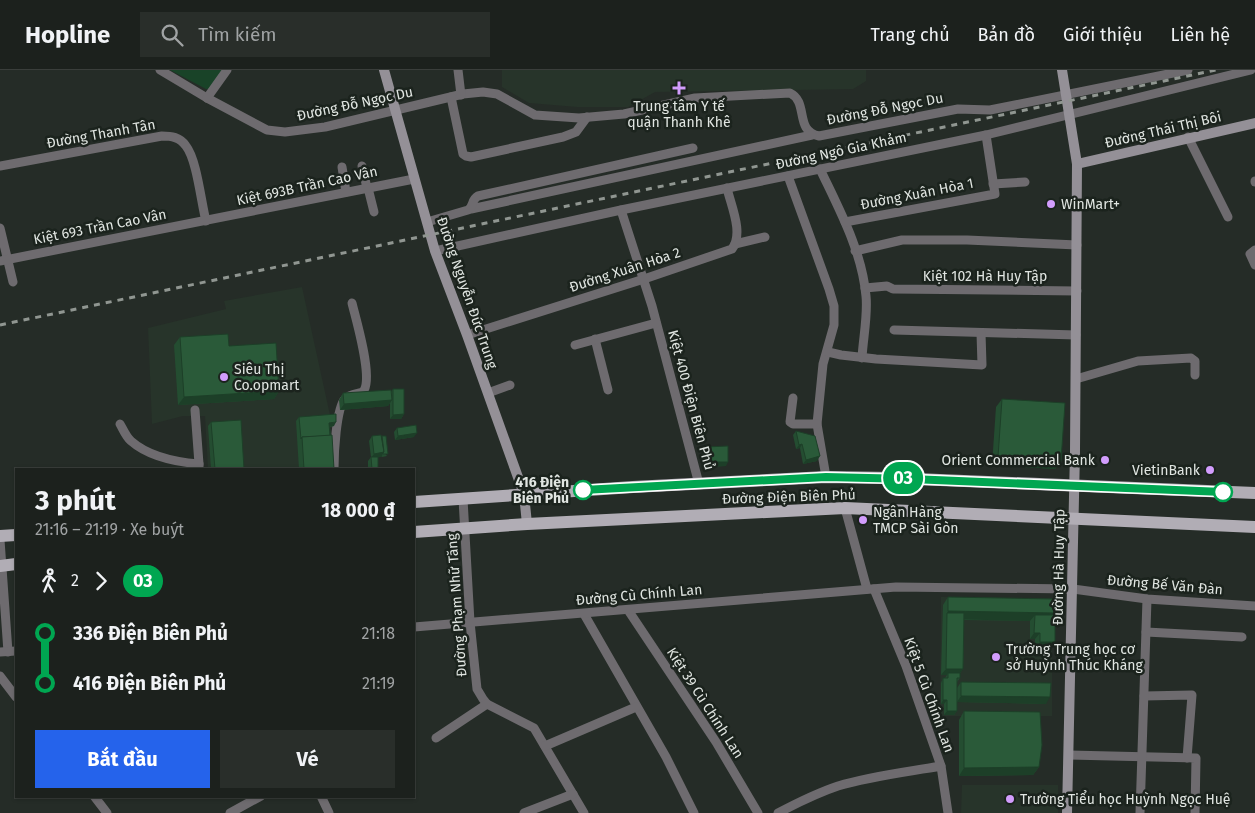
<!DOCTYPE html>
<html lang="vi">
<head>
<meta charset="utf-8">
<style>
  :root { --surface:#1c211d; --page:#292e2a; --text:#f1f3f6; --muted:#a0a3a4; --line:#3a3e3b; --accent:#2563eb }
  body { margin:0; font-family:"Fira Sans",sans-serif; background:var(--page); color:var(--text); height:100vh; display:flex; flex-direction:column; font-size:19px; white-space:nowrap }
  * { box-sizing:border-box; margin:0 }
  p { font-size:16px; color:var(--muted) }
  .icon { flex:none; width:28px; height:28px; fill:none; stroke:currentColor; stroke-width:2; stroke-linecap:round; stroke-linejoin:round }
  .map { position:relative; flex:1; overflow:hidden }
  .details { position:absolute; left:15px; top:398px; width:400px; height:330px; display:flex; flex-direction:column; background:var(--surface); border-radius:0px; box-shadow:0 1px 4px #0004,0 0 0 1px var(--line) }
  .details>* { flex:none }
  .badge { padding:0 10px; border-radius:16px; font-size:18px; line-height:32px }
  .map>.badge { position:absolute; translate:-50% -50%; box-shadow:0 0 0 2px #fff }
  .legs { display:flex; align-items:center; gap:8px; height:55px; padding:0 20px; font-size:16px }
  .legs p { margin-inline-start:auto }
  .headline { display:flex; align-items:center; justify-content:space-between; height:85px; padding:0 20px }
  h1 { font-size:28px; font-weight:700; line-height:38px }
  .cta { display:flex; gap:10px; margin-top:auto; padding:10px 20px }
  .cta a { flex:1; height:58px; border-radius:0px; background:var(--accent); color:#fff; font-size:20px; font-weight:700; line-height:58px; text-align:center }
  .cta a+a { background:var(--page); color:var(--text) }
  ul { padding:0 20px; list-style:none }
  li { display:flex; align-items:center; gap:18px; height:50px; font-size:19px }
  li i { display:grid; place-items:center; width:8px; height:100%; margin:0 6px; background:currentColor }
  li i::after { content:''; width:12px; height:12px; margin:-6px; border:4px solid; border-radius:50%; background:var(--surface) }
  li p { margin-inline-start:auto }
  li:first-child i { background:linear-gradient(#0000 50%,currentColor 0) }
  li:last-child i { background:linear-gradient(currentColor 50%,#0000 0) }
  header { display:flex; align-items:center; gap:30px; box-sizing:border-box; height:70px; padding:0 25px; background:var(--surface); border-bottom:1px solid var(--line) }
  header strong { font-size:24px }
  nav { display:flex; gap:28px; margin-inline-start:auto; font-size:18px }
  .search { width:350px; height:45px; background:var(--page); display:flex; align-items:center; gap:12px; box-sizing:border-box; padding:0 18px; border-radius:0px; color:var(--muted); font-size:19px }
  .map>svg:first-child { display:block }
  .built { fill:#27342a }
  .green { fill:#194328 }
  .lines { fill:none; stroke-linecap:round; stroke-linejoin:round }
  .street { stroke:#6e6b6f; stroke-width:9 }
  .secondary { stroke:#949097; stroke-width:10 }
  .primary { stroke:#b1adb5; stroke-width:12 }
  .rail { stroke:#909691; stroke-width:3; stroke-dasharray:6 6; stroke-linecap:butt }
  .wall { fill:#244d31 }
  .shaded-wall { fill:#1d3f28 }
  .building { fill:#2a5a39; stroke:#1d3f28 }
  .line-1-casing { stroke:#fff; stroke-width:11 }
  .line-1 { stroke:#00a651; stroke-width:8 }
  .poi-dot { fill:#d29dfd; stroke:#1b231d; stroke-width:2 }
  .stop-1-dot { fill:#fff; stroke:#00a651; stroke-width:2.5 }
  .labels { text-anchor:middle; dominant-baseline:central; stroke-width:5; stroke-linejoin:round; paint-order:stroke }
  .street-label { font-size:14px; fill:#e0e5e1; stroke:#1b231d }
  .poi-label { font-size:14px; fill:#e0e5e1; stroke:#1b231d; text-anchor:start }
  .stop-label { font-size:14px; font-weight:bold; fill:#e0e5e1; stroke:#1b231d; text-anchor:end }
</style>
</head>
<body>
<header>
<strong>Hopline</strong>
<div class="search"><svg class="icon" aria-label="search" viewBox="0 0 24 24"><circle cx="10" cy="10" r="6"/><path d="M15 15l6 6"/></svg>Tìm kiếm</div>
<nav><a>Trang chủ</a><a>Bản đồ</a><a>Giới thiệu</a><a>Liên hệ</a></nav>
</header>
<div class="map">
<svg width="1255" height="743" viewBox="0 0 1255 743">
  <rect width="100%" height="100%" fill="#252c27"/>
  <!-- built -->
  <g class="built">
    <polygon points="502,0 866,0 866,11 853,19 655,22 628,37 577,37 529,33 502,17"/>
    <polygon points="302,217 330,345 335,357 330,358 332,399 208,399 205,346 183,346 152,354 148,258 226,239 224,231"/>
    <polygon points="941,527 1052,528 1052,646 940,646"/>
    <polygon points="962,715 1058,715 1058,743 961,743"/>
  </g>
  <!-- green -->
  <polygon class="green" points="170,0 225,0 212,19 206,19"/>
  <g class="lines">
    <!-- street -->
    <g class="street">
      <path d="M 160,0 L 207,28 L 267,60 L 285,62 L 325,57 L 463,24 L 483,22 L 497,24 L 535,45 L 579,48 L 624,44 L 695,28 L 790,23 C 809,32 794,61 819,66 L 958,39 L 990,40 L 1188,0"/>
      <polyline points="458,0 461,25"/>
      <polyline points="451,27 463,84 466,86 471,87 563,67 576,62 587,47"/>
      <polyline points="207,28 227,0"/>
      <polyline points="1188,67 1228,147"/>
      <path d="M 0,96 L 162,66 C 171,66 180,67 186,76 C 197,90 201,132 206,151"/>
      <polyline points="362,96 367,118"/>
      <polyline points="342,97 346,122"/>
      <path d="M 820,99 C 839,139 862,181 866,226 C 868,245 863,269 862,288"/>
      <polyline points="788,106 829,219 834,236 834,255 823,294 817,354 826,407"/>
      <polyline points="1255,111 1255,112"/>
      <polyline points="993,114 1025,112"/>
      <polyline points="368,118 374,142"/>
      <polyline points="471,139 812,65"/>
      <polyline points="621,140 652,236 699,414"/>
      <path d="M 427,152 L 468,140 C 474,136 471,130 478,126 L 693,78"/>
      <polyline points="845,152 995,124 986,65"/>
      <polyline points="0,158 13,212"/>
      <polyline points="735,174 765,167"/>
      <polyline points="1255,180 1250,184 1255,195"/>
      <polyline points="435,181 621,140 986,65 1251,0"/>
      <polyline points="855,181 902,170 967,170 1077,175"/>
      <polyline points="0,191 414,109"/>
      <polyline points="865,218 887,216 893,219 1077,221"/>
      <polyline points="894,260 1076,265"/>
      <path d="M 467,265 L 644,209 L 732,179 C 744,163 731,136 727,118"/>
      <polyline points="595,269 608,320"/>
      <polyline points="575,275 656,253"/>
      <polyline points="828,282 841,285 876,289 982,295 981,263"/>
      <polyline points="1076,309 1138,291 1191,288 1195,291 1195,305"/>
      <polyline points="488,323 510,315"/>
      <polyline points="793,328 790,352 793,354 817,354"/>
      <polyline points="195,340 199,394"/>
      <path d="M 120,354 C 123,359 126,367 131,371 C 149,387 176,392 199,394 L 199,399"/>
      <path d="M 334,399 C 334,385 336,338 345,329 C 350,324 357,324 363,322 C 374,309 356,250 352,233"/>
      <polyline points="463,429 470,552 477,619 483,629 487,634 534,658 584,743"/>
      <polyline points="845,438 867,519"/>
      <polyline points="0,470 8,582"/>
      <polyline points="874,519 906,596 941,696 948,743"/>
      <polyline points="628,540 716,672 758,743"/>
      <polyline points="584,544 666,687 694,743"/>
      <polyline points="414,557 896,517 1073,519 1147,529 1255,536"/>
      <polyline points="1146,562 1242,567"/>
      <polyline points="0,582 16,581"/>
      <polyline points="0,606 16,627"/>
      <polyline points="1144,626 1192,625 1187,688"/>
      <polyline points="436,668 487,634"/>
      <polyline points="545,676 636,637"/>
      <polyline points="1069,685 1196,688 1195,743"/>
      <polyline points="94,726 107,743"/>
      <polyline points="321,726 329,743"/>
      <polyline points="230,743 261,726"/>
      <polyline points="524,743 573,724"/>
      <path d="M 778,743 C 797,733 817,723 838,716 C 871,706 907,702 941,696"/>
      <polyline points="1140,743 1147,529"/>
    </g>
    <!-- secondary -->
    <g class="secondary">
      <polyline points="384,0 435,181 467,265 524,424 527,454"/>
      <polyline points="1062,0 1077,94 1075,382 1067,743"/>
      <polyline points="1077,94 1255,53"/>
    </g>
    <!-- primary -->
    <g class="primary">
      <polyline points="414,432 633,417 826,407 892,408 1255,423"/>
      <polyline points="414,462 527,454 845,438 1255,457"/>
      <polyline points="0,466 16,465"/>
      <polyline points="0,496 16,494"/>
    </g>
    <!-- rail -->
    <polyline class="rail" points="0,255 1216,0"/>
  </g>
  <!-- wall -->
  <g class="wall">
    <polygon points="180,267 229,276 279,321 274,329 178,335 174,275"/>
    <polygon points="393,319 404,344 401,349 390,349 390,333 388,336 340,340 339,330 343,323 391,322"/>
    <polygon points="1002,329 1061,391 1055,399 992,395 996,337"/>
    <polygon points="299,347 334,356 330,357 334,399 299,399 296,351"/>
    <polygon points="211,352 244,399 211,399 208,356"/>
    <polygon points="397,358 414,367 395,370 394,362"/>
    <polygon points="796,361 817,391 803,394 800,378 796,379 793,365"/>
    <polygon points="372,366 387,386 382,387 382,386 381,387 378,387 378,399 368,399 368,391 371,387 369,371"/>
    <polygon points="705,377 726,396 703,397 702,381"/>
    <polygon points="948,527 1054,543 1053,545 1055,572 1050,578 1035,578 1035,569 1030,569 1030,551 964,550 963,599 960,603 960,608 957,612 957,618 961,612 1046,634 957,632 957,641 954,645 944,645 944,634 941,634 941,613 943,608 945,608 947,605 941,605 943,535"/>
    <polygon points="964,641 1039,697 1033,705 959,706 959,650"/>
  </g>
  <!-- shaded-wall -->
  <g class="shaded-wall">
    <polygon points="279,321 274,329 178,335 184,327"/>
    <polygon points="392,330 388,336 340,340 344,334"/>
    <polygon points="404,344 401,349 390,349 393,345"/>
    <polygon points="336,352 334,356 327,357 329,353"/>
    <polygon points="417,363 414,367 395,370 398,366"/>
    <polygon points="802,374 800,378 796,379 799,375"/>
    <polygon points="384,382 381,387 371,388 374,384"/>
    <polygon points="820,386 817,391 803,394 806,390"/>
    <polygon points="998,387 1061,391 1055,399 992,395"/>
    <polygon points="706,392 728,392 726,396 703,397"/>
    <polygon points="948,541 1054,543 1049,551 1035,545 1030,551 947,549 947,543"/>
    <polygon points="1034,563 1040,563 1035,569 1030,569"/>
    <polygon points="1040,572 1055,572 1050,578 1035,578"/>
    <polygon points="946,599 963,599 958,606 948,603 947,605 941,605"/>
    <polygon points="961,626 1050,627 1046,634 957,632"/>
    <polygon points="943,630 947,630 944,634 941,634"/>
    <polygon points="947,641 957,641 954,645 944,645"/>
    <polygon points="1039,697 1033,705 959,706 964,698"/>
  </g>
  <!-- building -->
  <g class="building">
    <polygon points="228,264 229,276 276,273 279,321 184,327 180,267"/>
    <polygon points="393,319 404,319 404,344 393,345"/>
    <polygon points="391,320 392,330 344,334 343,323"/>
    <polygon points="1002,329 1065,333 1061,391 998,387"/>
    <polygon points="336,344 336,352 329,353 330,366 302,367 301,369 299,347"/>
    <polygon points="241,350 244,399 215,399 211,352"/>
    <polygon points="416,355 417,363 398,366 397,358"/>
    <polygon points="796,361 815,366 820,386 806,390 802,374 799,375"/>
    <polygon points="332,365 334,399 304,399 302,367"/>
    <polygon points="381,365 384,382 374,384 372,366"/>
    <polygon points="382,366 386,366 388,384 383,384 383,383 384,382"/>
    <polygon points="728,376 728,392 706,392 705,377"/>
    <polygon points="371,387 378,387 378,399 372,399"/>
    <polygon points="948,527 1055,529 1054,543 948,541"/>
    <polygon points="947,543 964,543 963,599 946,599"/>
    <polygon points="1035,545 1055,545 1055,572 1040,572 1040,563 1034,563"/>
    <polygon points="948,603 960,603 960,608 957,608 957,641 947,641 947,630 943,630 943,608 948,608"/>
    <polygon points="961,612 1051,613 1050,627 961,626"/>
    <polygon points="964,641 1040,642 1042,675 1039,697 964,698"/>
  </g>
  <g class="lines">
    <!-- line-1 casing -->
    <g class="line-1-casing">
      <polyline id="line-1" points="583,420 826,407 911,409 1223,422"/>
    </g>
    <!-- line-1 -->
    <use href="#line-1" class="line-1"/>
  </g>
  <!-- markers -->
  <g class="poi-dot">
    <path d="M676.5 10.5h5v5h5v5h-5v5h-5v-5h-5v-5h5z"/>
    <circle cx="1051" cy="134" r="5"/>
    <circle cx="224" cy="307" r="5"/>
    <circle cx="1105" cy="390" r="5"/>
    <circle cx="1210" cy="400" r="5"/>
    <circle cx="863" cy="450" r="5"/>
    <circle cx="996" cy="587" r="5"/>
    <circle cx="1010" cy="729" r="5"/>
  </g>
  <g class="stop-1-dot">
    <circle cx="583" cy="420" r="9"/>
    <circle cx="1223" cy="422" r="9"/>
  </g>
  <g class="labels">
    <!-- street labels -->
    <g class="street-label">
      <text transform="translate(355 34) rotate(-12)">Đường Đỗ Ngọc Du</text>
      <text transform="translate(885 39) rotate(-11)">Đường Đỗ Ngọc Du</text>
      <text transform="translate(1163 60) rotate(-13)">Đường Thái Thị Bôi</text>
      <text transform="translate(101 64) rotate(-10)">Đường Thanh Tân</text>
      <text transform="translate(841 81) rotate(-12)">Đường Ngô Gia Khảm</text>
      <text transform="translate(307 116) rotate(-12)">Kiệt 693B Trần Cao Vân</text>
      <text transform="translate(917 124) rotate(-11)">Đường Xuân Hòa 1</text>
      <text transform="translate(100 157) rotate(-11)">Kiệt 693 Trần Cao Vân</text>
      <text transform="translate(625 200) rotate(-18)">Đường Xuân Hòa 2</text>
      <text x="985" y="206">Kiệt 102 Hà Huy Tập</text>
      <text transform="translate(467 223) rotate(71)">Đường Nguyễn Đức Trung</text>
      <text transform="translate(691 330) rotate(75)">Kiệt 400 Điện Biên Phủ</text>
      <text transform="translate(789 427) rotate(-2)">Đường Điện Biên Phủ</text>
      <text transform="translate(1059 497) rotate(-89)">Đường Hà Huy Tập</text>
      <text transform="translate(1165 515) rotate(5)">Đường Bế Văn Đàn</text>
      <text transform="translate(639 525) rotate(-5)">Đường Cù Chính Lan</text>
      <text transform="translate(457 535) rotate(-94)">Đường Phạm Nhữ Tăng</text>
      <text transform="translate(929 625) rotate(70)">Kiệt 5 Cù Chính Lan</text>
      <text transform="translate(705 633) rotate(57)">Kiệt 39 Cù Chính Lan</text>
    </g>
    <!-- poi labels -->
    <g class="poi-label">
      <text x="679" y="36" text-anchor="middle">Trung tâm Y tế<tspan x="679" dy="16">quận Thanh Khê</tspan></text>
      <text x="1061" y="134">WinMart+</text>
      <text x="234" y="299">Siêu Thị<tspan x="234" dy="16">Co.opmart</tspan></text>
      <text x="1095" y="390" text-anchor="end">Orient Commercial Bank</text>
      <text x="1200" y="400" text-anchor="end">VietinBank</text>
      <text x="873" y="442">Ngân Hàng<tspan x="873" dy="16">TMCP Sài Gòn</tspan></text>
      <text x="1006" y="579">Trường Trung học cơ<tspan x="1006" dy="16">sở Huỳnh Thúc Kháng</tspan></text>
      <text x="1020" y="729">Trường Tiểu học Huỳnh Ngọc Huệ</text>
    </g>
    <!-- stop labels -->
    <g class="stop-label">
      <text x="569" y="412">416 Điện<tspan x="569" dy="16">Biên Phủ</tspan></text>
    </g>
  </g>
</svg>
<b class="badge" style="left:903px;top:408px;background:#00a651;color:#fff">03</b>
<section class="details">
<div class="headline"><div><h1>3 phút</h1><p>21:16 – 21:19 · Xe buýt</p></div><b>18 000 ₫</b></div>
<div class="legs"><svg class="icon" aria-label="walk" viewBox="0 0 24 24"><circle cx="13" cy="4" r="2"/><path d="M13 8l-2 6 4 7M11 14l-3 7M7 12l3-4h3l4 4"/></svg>2<svg class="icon" aria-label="forward" viewBox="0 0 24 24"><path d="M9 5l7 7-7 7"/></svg><b class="badge" style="background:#00a651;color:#fff">03</b></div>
<ul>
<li><i style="color:#00a651"></i><b>336 Điện Biên Phủ</b><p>21:18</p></li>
<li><i style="color:#00a651"></i><b>416 Điện Biên Phủ</b><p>21:19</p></li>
</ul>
<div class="cta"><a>Bắt đầu</a><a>Vé</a></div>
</section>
</div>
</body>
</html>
